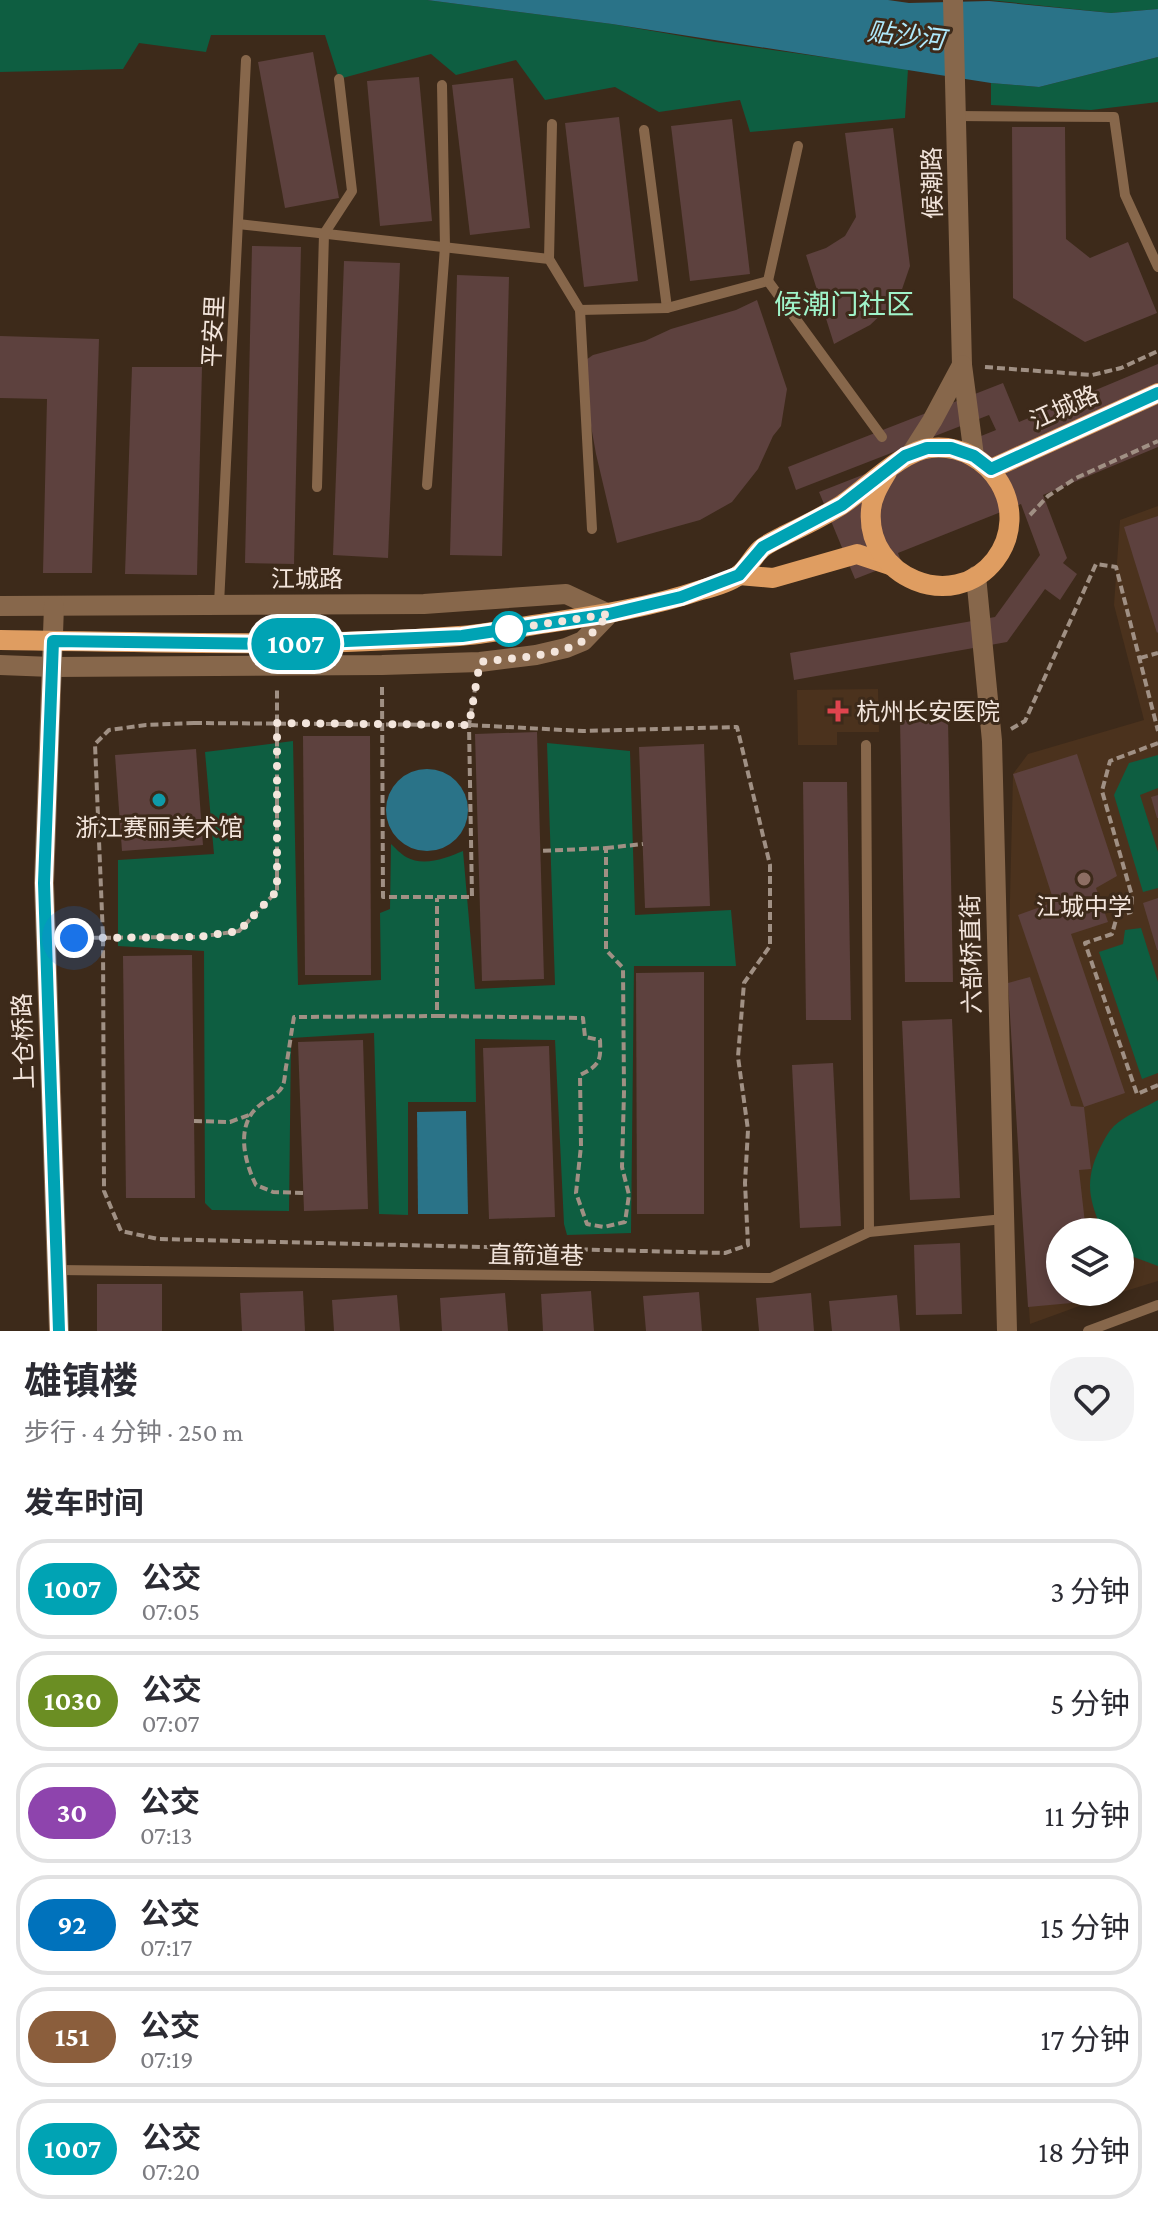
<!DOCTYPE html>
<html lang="zh">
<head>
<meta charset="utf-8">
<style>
  :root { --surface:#fff; --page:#f2f2f3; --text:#2b2b33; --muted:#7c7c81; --line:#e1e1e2 }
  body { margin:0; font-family:"Crimson Pro","Noto Sans SC",serif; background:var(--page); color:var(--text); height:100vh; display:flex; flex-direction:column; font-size:30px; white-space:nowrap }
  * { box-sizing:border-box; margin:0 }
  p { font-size:26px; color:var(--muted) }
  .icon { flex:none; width:44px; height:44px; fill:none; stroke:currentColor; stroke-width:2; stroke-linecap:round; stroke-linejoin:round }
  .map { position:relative; height:1331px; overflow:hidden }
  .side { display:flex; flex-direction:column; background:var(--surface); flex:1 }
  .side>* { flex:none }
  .badge { padding:0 16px; border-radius:26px; font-size:28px; line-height:52px }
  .tools { position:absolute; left:1046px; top:1218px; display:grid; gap:16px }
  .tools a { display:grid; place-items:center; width:88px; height:88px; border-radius:50%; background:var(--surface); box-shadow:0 4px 12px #0003; font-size:40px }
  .you { position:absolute; width:40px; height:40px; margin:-20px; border:6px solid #fff; border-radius:50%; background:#1a73e8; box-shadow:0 0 0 12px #1a73e833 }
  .map>.badge { position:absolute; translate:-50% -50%; box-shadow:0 0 0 4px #fff }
  h2 { padding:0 24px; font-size:30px; line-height:72px }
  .round { display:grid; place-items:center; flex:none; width:84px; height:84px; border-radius:32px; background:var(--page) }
  .headline { display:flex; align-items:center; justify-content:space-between; height:136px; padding:0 24px }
  h1 { font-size:38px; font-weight:700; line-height:60px }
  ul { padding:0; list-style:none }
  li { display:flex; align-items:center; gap:24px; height:100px; margin:0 16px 12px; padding:0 8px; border:4px solid var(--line); border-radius:32px }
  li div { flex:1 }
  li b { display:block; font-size:30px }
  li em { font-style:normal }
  li .badge { min-width:88px; font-weight:700; text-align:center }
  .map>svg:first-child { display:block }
  .built { fill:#4b321d; fill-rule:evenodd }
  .green { fill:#0e5e41 }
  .water { fill:#2a7388 }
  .building { fill:#5d413e }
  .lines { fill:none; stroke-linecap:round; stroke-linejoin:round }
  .path { stroke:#a09084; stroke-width:4; stroke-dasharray:8 4; stroke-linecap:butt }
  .service { stroke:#87674b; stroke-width:10 }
  .minor { stroke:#87674b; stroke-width:20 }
  .tertiary { stroke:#87674b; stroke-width:20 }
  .primary { stroke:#df9d61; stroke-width:20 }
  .line-casing { stroke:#fff; stroke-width:18 }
  .line { stroke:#00a3b4; stroke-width:12 }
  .walk { stroke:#f3e5dc; stroke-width:8; stroke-dasharray:0 14.4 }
  .stop-dot { fill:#fff; stroke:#00a3b4; stroke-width:4 }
  .health-dot { fill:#e0444e; stroke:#3d2a1a; stroke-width:3 }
  .culture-dot { fill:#0f9aa8; stroke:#3d2a1a; stroke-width:3 }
  .education-dot { fill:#8d6e63; stroke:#3d2a1a; stroke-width:3 }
  .labels { text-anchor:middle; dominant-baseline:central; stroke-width:6; stroke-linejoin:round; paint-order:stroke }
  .street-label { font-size:24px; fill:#f3e5dc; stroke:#3d2a1a }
  .poi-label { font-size:24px; fill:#f3e5dc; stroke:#3d2a1a }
  .water-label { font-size:26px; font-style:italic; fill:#afe9fc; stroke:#3d2a1a }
  .quarter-label { font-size:28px; fill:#a0f4ca; stroke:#3d2a1a }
</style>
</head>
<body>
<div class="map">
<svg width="1158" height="1331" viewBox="0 0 1158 1331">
  <rect width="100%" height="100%" fill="#3d2a1a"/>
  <!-- built -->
  <g class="built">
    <path d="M 1158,506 L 1158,1281 L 1093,1301 L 1030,1324 L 1008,983 L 1013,774 L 1028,754 L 1144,720 L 1114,605 L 1120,520 ZM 1060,1232 L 1120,1232 L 1120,1292 L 1060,1292 Z"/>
    <polygon points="878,689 879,732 837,732 837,745 798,745 797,690"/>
  </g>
  <!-- green -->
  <g class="green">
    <polygon points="0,0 427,0 612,24 716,42 908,69 905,118 750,132 740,100 659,112 615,87 545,100 516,60 456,75 431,54 339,79 325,35 211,35 206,52 139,43 123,69 0,72"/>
    <polygon points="989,0 1158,0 1158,9 1111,13"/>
    <polygon points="1158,57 1158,102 1091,110 991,105 991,83 1039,87"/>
    <path d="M 293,741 L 298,985 L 381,980 L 380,913 L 390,909 L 391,844 C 395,848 401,854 406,857 C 424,867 446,858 463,851 L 475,989 L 555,985 L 547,743 L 630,751 L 635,915 L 731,910 L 736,966 L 634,966 L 631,1233 L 567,1235 L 564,1224 L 555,1040 L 475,1039 L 476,1102 L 408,1102 L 408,1215 L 379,1214 L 374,1033 L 291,1038 L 289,1211 L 212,1210 L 205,1203 L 204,951 L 118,946 L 118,860 L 214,854 L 205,752 Z"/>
    <polygon points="1158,755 1158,788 1140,795 1158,852 1158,888 1143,892 1114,795 1129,763"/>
    <polygon points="1141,928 1158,982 1158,1073 1142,1079 1099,952 1123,944 1125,930"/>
    <path d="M 1158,1100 L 1158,1266 L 1131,1256 L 1120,1247 L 1120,1232 L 1103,1232 C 1089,1200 1084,1181 1100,1148 C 1104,1140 1108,1132 1114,1126 C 1126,1115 1144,1108 1158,1100 Z"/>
  </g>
  <!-- water -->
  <g class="water">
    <polygon points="427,0 888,0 909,3 989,1 1111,13 1158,9 1158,57 1039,87 991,83 612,24"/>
    <circle cx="427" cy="810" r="41"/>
    <polygon points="466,1111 468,1214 418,1214 417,1112"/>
  </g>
  <!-- building -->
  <g class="building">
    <polygon points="313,52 339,198 285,208 258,62"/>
    <polygon points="419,77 432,221 380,226 367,81"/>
    <polygon points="513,78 530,228 470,235 452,85"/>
    <polygon points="619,117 638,281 584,287 565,123"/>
    <polygon points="732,119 750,274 690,281 671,126"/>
    <polygon points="1012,127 1065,127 1066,239 1090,258 1128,242 1157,313 1085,342 1013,298"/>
    <polygon points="893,128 910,266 899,298 870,325 834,344 806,255 826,248 845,236 856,217 845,133"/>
    <polygon points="252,246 301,247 294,564 245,563"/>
    <polygon points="344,261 400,263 388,558 333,555"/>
    <polygon points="457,275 509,277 502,556 450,555"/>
    <polygon points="757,300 787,389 781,426 773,436 758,469 732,502 700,520 617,543 596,454 580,364 593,355 645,341 671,329 736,310"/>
    <polygon points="0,336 99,339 92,573 43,573 47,399 0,398"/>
    <polygon points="1158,364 1158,447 1043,495 1067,558 1063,563 1077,574 1060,600 1045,589 1007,642 794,680 790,653 995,617 1040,555 1021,504 898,553 901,561 855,579 819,492 865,474 869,481 996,430 989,415 796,490 788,467 1003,383 1019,422"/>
    <polygon points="132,367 202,367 197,575 125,574"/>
    <polygon points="1158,516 1158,632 1157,633 1124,527"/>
    <polygon points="948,719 953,982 905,982 900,720"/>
    <polygon points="537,732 544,979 482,981 475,734"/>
    <polygon points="303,736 370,736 371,975 305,975"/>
    <polygon points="704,744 710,906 645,908 639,747"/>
    <polygon points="196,749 203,845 122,851 115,755"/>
    <polygon points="1077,754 1117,876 1096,888 1108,922 1071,934 1125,1093 1084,1107 1018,915 1054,902 1013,774"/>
    <polygon points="803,782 847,782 851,1020 806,1020"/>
    <polygon points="1158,795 1158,818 1157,818 1151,797"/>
    <polygon points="1158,898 1158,950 1157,950 1143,903"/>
    <polygon points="192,955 195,1198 126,1198 123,956"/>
    <polygon points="704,972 704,1214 637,1214 636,973"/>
    <polygon points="1030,977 1071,1106 1084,1107 1091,1169 1079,1170 1086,1232 1060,1232 1060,1292 1092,1292 1093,1301 1028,1307 1008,983"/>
    <polygon points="952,1019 960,1198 910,1200 902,1021"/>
    <polygon points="363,1040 368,1209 304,1211 298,1042"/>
    <polygon points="549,1046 555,1217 489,1219 483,1048"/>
    <polygon points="833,1063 841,1226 800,1228 792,1065"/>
    <polygon points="960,1243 962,1314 916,1315 914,1245"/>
    <rect x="97" y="1284" width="65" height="47"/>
    <polygon points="303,1291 305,1331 242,1331 240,1293"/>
    <polygon points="591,1291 594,1331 543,1331 541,1294"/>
    <polygon points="699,1292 702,1331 646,1331 643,1296"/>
    <polygon points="505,1293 508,1331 442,1331 440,1298"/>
    <polygon points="811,1293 814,1331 759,1331 756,1298"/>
    <polygon points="397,1295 400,1331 334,1331 332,1300"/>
    <polygon points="897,1295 900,1331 832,1331 829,1301"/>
  </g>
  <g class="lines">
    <!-- path -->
    <g class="path">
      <polyline points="985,367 1092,375 1121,368 1158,351"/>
      <polyline points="1030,515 1048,496 1076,478 1158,441"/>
      <polyline points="1140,658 1158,653"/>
      <polyline points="382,687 383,897 472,897 469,725 476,683"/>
      <polygon points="194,723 469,725 583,731 737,727 770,865 770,946 744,983 738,1057 748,1130 745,1183 748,1245 725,1253 158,1239 121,1231 104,1191 103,937 95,744 109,730 146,725"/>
      <polyline points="1011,729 1025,721 1096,564 1116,567 1158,731"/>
      <polyline points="1158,743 1110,761 1102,791 1132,896 1131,912 1117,916 1112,934 1085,943 1137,1094 1158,1085"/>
      <polyline points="606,848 643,844"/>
      <polyline points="67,938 198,937 239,931 277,891 277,688"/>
      <path d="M 437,1016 L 583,1018 L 585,1037 L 600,1040 C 601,1061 600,1065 580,1075 L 581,1146 L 576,1193 L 587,1224 L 604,1227 L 625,1222 L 629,1195 L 622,1167 L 624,1092 L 623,968 L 606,950 L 606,848 L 540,851"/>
      <polyline points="194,1121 230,1122 249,1115"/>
      <path d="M 303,1193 L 273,1192 L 256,1185 C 244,1161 235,1124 260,1105 C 268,1098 279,1095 283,1085 C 285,1080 285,1072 286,1067 C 289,1050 291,1034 294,1017 L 437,1016 L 437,898"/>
    </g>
    <!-- service -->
    <g class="service">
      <polyline points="956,116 1114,117 1125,195 1158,267"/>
      <polyline points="644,130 667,308"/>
      <polyline points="238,224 549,259 580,310 667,308 768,281 882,437"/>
      <polyline points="549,259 552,124"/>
      <polyline points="768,281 798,146"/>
      <polyline points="580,310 592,529"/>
      <polyline points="427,485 445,247 442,85"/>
      <polyline points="317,487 324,234 352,191 339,79"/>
      <polyline points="219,604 246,60"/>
      <polyline points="866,745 869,1232"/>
      <polyline points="57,1270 771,1278 869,1232 1004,1219"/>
      <polyline points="1088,1331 1158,1305"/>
    </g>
    <!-- minor -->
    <polyline class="minor" points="0,606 424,604 566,594 609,614 583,641 566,648 536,655 480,662 382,665 52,667 0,665"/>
    <!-- tertiary -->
    <g class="tertiary">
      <polyline points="953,0 962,365"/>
      <polyline points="911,454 932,421 962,365 974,456"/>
      <polyline points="976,576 992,741 1007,1331"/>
      <polyline points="54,606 44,883 59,1331"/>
    </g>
    <!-- primary -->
    <g class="primary">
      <polyline points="991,469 1158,393"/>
      <polyline points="739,575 773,578 857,554 890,565"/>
      <path d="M 0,640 C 153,642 306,648 459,636 C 489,634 518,627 547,623 C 599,615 651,607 701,590 C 713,587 730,582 739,575 C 748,568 753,556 761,549 C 768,543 778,539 785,535 C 804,526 822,517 840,506 C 865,490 902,450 931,448 C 991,442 1033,510 995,560 C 953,614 865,577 871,510 C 872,496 880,484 887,472"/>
    </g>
  </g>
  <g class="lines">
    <!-- line casing -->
    <g class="line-casing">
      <polyline id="line" points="59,1331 44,883 53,641 277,644 462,636 609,614 681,597 739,575 763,547 842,505 905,456 927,448 951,448 974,456 991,469 1158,393"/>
    </g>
    <!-- line -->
    <use href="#line" class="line"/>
    <!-- walk -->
    <path class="walk" d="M 74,938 L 198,937 L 239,931 L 277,891 L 277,723 L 469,725 L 480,662 C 510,658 555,657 581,642 C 592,635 601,623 609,614 L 504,630 L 509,629"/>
  </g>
  <!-- markers -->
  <circle class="stop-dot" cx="509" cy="629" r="16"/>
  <path class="health-dot" d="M834 699h8v8h8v8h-8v8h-8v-8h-8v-8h8z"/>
  <circle class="culture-dot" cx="159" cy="800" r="8"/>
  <circle class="education-dot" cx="1084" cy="879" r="8"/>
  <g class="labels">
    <!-- street labels -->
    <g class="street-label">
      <text transform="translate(932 183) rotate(-91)">候潮路</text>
      <text transform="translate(213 331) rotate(-87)">平安里</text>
      <text transform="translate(1064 407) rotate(-24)">江城路</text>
      <text x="307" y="578">江城路</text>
      <text transform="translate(971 954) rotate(-91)">六部桥直街</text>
      <text transform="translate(23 1041) rotate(-92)">上仓桥路</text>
      <text transform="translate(536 1255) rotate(1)">直箭道巷</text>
    </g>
    <!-- poi labels -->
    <g class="poi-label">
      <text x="856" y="711" text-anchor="start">杭州长安医院</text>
      <text x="159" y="827">浙江赛丽美术馆</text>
      <text x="1084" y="906">江城中学</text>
    </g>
    <!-- water labels -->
    <g class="water-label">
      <text transform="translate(906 36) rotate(7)">贴沙河</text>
    </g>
    <!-- quarter labels -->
    <g class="quarter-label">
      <text x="844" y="304">候潮门社区</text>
    </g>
  </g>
</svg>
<div class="tools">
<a><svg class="icon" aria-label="layers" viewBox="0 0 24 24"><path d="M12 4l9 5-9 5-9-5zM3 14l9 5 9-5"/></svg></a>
</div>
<div class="you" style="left:74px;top:938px"></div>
<b class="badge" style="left:296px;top:644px;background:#00a3b4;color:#fff">1007</b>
</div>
<section class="side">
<div class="headline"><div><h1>雄镇楼</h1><p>步行 · 4 分钟 · 250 m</p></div><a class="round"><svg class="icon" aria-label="heart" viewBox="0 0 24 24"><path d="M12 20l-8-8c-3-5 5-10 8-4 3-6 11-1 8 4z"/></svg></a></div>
<h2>发车时间</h2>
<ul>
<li><span class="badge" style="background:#00a3b4;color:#fff">1007</span><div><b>公交</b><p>07:05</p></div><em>3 分钟</em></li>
<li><span class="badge" style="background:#6b8e23;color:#fff">1030</span><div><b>公交</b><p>07:07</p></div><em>5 分钟</em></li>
<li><span class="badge" style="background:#8e44ad;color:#fff">30</span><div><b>公交</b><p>07:13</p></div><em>11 分钟</em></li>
<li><span class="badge" style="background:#0072bc;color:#fff">92</span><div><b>公交</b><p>07:17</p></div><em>15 分钟</em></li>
<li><span class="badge" style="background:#8b5e3c;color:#fff">151</span><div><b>公交</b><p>07:19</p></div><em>17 分钟</em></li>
<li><span class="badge" style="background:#00a3b4;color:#fff">1007</span><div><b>公交</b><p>07:20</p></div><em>18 分钟</em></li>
</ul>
</section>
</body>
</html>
